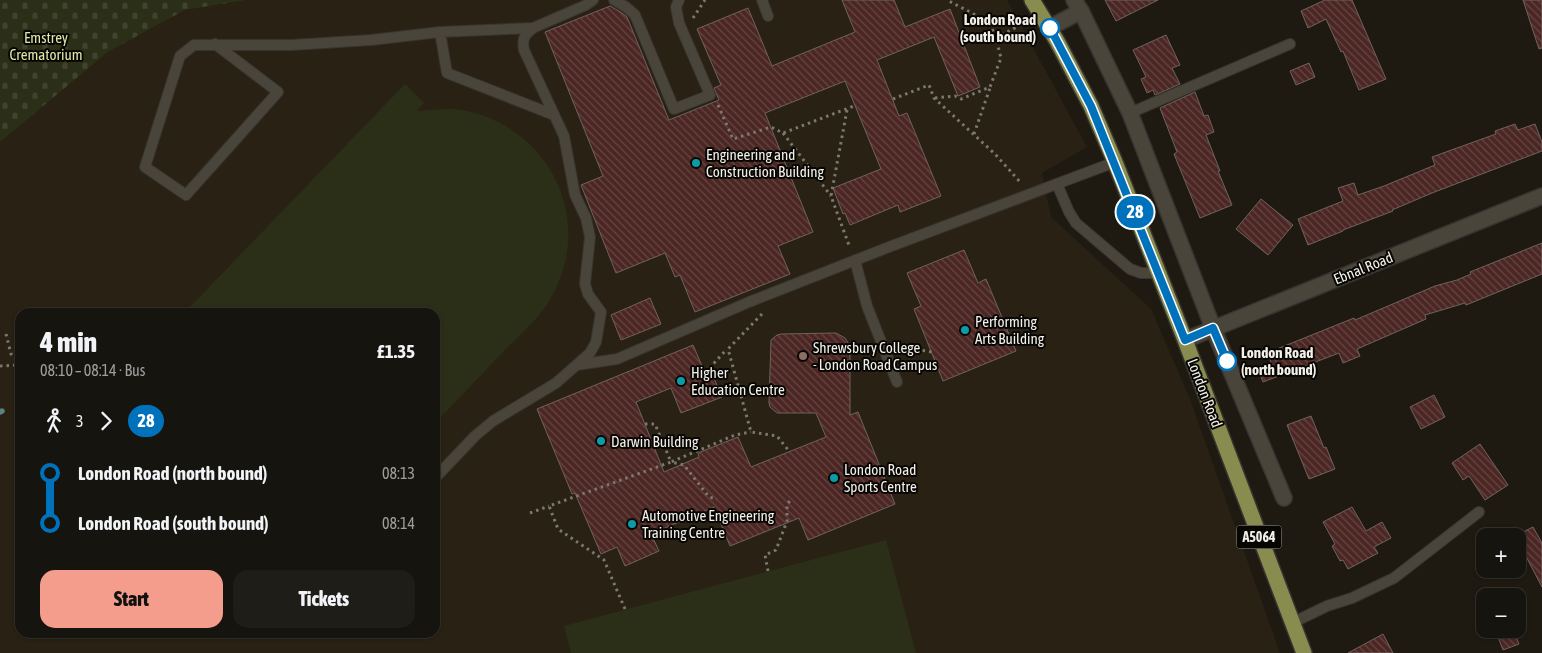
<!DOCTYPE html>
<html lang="en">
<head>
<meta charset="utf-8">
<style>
  :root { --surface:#16140e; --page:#1f1d17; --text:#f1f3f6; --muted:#9e9e9e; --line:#35332e; --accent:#f49d8c }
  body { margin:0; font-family:"Asap Condensed",sans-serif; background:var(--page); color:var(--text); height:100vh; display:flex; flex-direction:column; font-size:19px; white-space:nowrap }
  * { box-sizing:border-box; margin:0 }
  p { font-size:16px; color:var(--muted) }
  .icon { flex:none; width:28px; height:28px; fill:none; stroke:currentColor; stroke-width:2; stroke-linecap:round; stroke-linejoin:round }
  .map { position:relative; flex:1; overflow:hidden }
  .side { position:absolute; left:15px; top:308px; width:425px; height:330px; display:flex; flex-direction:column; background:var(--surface); border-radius:15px; box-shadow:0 1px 4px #0004,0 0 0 1px var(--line) }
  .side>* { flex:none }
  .badge { padding:0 10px; border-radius:16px; font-size:18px; line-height:32px }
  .tools { position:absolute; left:1476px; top:528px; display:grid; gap:10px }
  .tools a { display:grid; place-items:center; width:50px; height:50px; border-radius:10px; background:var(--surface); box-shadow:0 1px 4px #0004,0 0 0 1px var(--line); font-size:25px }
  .map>.badge { position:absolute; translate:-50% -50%; box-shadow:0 0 0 2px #fff }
  .legs { display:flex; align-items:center; gap:8px; height:55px; padding:0 25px; font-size:16px }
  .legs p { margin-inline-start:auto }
  .headline { display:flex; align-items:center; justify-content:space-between; height:85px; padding:0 25px }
  h1 { font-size:28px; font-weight:800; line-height:38px }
  .button { display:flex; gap:10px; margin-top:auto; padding:10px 25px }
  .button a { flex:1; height:58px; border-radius:15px; background:var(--accent); color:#111; font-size:20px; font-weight:800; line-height:58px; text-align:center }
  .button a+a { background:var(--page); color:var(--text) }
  ul { padding:0 25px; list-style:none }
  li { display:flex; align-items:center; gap:18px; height:50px; font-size:19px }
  li i { display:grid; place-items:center; width:8px; height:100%; margin:0 6px; background:currentColor }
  li i::after { content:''; width:12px; height:12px; margin:-6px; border:4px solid; border-radius:50%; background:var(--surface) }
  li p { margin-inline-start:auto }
  li:first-child i { background:linear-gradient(#0000 50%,currentColor 0) }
  li:last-child i { background:linear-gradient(currentColor 50%,#0000 0) }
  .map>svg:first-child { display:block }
  .built { fill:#292113; fill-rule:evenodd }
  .grass { fill:#2c2f17 }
  .cemetery { fill:url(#cemetery-stones) }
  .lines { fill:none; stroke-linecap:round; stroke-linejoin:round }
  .stream { stroke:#5f7f86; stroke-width:5.5 }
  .building { fill:url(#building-back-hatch); stroke:#6f6260 }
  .lane-casing { stroke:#373430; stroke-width:12 }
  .street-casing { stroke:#373430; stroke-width:18 }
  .primary-casing { stroke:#373430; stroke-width:18 }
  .path { stroke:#7b7871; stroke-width:3; stroke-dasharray:2.5 4; stroke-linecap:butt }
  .lane { stroke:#4a453b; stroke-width:10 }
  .street { stroke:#4a453b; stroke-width:15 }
  .primary { stroke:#888d4f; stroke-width:15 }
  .line-1-casing { stroke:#fff; stroke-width:11 }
  .line-1 { stroke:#0072bc; stroke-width:8 }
  .stop-1-dot { fill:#fff; stroke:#0072bc; stroke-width:2.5 }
  .culture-dot { fill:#0f9aa8; stroke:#070603; stroke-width:2 }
  .education-dot { fill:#8d6e63; stroke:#070603; stroke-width:2 }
  .labels { text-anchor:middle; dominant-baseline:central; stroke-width:4; stroke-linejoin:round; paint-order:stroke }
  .shield { fill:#070603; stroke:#acaaa5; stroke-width:1 }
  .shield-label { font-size:14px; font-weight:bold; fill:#f3f0ea }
  .stop-label { font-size:15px; font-weight:bold; fill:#f3f0ea; stroke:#070603; text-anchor:end }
  .park-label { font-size:15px; fill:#dee8a7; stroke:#070603 }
  .poi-label { font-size:15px; fill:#f3f0ea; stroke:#070603; text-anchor:start }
  .street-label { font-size:15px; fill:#f3f0ea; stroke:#070603 }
</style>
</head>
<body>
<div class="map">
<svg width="1542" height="653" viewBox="0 0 1542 653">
  <defs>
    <pattern id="cemetery-stones" width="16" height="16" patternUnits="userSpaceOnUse" patternTransform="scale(1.25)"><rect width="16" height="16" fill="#2c2f17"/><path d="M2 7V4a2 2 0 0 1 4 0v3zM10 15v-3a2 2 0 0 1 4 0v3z" fill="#41432e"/></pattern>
    <pattern id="building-back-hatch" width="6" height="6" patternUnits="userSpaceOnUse" patternTransform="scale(1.25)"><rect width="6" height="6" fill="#4b2623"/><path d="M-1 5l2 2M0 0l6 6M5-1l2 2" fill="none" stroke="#654643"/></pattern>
  </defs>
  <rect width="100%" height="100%" fill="#1e1a12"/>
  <!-- built -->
  <path class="built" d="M 247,0 L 1007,0 L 1087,147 L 1042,173 L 1051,217 L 1151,309 L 1190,399 L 1280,653 L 0,653 L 0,142 L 108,52 L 185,10 ZM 20,312 L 435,312 L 435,632 L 20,632 Z"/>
  <!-- grass -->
  <g class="grass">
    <path d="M 405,84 L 424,103 L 417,111 C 434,110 450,107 467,111 C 553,130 596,224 549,301 C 539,318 523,332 509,346 C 484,372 460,397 435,423 L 435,312 L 185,312 Z"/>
    <polygon points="886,540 916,653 571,653 564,626"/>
  </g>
  <!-- cemetery -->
  <polygon class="cemetery" points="0,0 247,0 185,10 108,52 0,142"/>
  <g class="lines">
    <!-- stream -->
    <polyline class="stream" points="0,412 2,411"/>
  </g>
  <!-- building -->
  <g class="building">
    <polygon points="842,0 894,0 905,27 950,9 980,87 958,96 934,37 877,60 899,116 907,113 941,196 900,212 898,205 850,225 845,213 843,214 833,188 881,169 845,81 765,113 813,232 778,246 790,274 695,312 680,275 675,277 665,253 616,273 581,185 603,176 545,32 610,6 622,13 627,17 669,120 719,100 714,88 721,85 697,29 748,8 772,66 855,32"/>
    <polygon points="1105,0 1158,0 1116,21"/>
    <polygon points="1325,0 1352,0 1386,79 1359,90 1343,51 1341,52 1326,19 1308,28 1301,11"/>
    <polygon points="1523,0 1542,0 1542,48 1539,49"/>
    <polygon points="1166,35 1180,65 1172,68 1180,84 1155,95 1153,90 1147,93 1141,79 1146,77 1133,50"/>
    <polygon points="1309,63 1315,77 1296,85 1290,71"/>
    <polygon points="1195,92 1204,116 1208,115 1214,132 1206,135 1220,171 1218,171 1232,205 1200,218 1174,154 1177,152 1160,108"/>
    <polygon points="1515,124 1518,130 1535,124 1542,142 1542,151 1432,193 1392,210 1393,211 1343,230 1343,231 1308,245 1298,219 1343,201 1338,188 1354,183 1358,195 1384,186 1435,165 1432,157 1496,134 1495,131"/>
    <polygon points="1261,199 1293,225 1268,255 1236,229"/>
    <polygon points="1542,243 1542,274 1466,305 1465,303 1425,315 1426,319 1357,349 1360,356 1343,363 1339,353 1263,382 1257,367 1271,362 1267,353 1354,318 1355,320 1435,286 1457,280 1471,274 1470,272"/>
    <polygon points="964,250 978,283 986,279 1016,351 943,381 914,309 921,306 907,273"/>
    <polygon points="650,298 661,324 621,340 611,315"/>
    <polygon points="836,333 845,338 850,346 850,415 858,412 895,504 808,540 799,518 730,546 714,507 651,534 659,551 625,566 617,547 601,554 575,493 572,494 537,409 693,345 705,373 711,371 722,397 681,413 671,388 636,402 664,472 699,457 698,453 738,437 751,467 826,437 816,413 777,413 770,407 769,403 771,340 777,335 781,334"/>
    <polygon points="1434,395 1445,417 1421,429 1410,407"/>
    <polygon points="1311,416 1324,448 1326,447 1335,469 1309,479 1287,425"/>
    <polygon points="1480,444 1508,485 1485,500 1469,476 1463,480 1452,463"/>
    <polygon points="1352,507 1366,531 1382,522 1391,538 1374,547 1378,553 1348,569 1343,560 1340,561 1332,546 1335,544 1323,522"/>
    <polygon points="1533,527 1542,543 1542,587 1518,541 1518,536 1515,536"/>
    <polygon points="1495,629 1513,629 1519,644 1503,650"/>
    <polygon points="1383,634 1393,653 1348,653"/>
  </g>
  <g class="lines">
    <!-- lane casing -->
    <g class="lane-casing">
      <g id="lane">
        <polyline points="614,0 626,7 635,15 674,109 710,95 679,23 676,7 679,0"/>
        <polyline points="762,0 768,16"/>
        <polyline points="533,28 440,32 447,73 554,115"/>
        <polyline points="215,44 278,92 186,195 145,167 180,56 194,45 292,45 371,40 440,32"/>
        <polyline points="1130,113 1290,44"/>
        <polyline points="1057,184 1069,212 1076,223 1130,269 1141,273 1159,273"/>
        <polyline points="855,260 867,306 897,382"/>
        <polyline points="577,365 617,359 749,302 889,247 1115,162"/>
        <path d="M 435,478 L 475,436 L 493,421 L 556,383 L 590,353 L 596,342 L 601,312 L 588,294 L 585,284 L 590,237 L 586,218 L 575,195 L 564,136 L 524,50 C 522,39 524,35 533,28 L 586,5 L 593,0"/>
        <polyline points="1292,623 1327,606 1352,598 1394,578 1479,512"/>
      </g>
    </g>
    <!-- street casing -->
    <g class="street-casing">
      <g id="street">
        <polyline points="1074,0 1081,11 1130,113 1213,328 1284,498"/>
        <polyline points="1049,28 1081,11"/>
        <polyline points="1185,340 1542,196"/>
      </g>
    </g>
    <!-- primary casing -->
    <g class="primary-casing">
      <polyline id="primary" points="1032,0 1057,41 1091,106 1115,162 1185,340 1304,653"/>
    </g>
    <!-- path -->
    <g class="path">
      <polyline points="693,18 705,0"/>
      <polyline points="996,38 1026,22"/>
      <polyline points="935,98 955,96 961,99 990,87 1001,58 996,38 989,22 947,0"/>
      <polyline points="893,99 929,85 934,98 995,154 1021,183"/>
      <polyline points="718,105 733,139 771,127 783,133 854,106"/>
      <polyline points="847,110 831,196 850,248"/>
      <polyline points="783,133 831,196"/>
      <polyline points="974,134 990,88"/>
      <polyline points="762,314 728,349 751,432 777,436 789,451"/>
      <polyline points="6,334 11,354 20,364"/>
      <polyline points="897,346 932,352"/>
      <polyline points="0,366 20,365"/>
      <polyline points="705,373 727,349"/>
      <polyline points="645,424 655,424 671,462 735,435 751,432"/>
      <polyline points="530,513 549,506"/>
      <polyline points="768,571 765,555 776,550 787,521 787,504 792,499"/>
      <polyline points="625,609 604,560 558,529 549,506 671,462 684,465 709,497 717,499"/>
    </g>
    <!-- lane -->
    <use href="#lane" class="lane"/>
    <!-- street -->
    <use href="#street" class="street"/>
    <!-- primary -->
    <use href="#primary" class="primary"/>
  </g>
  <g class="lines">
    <!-- line-1 casing -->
    <g class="line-1-casing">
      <polyline id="line-1" points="1050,28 1091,106 1185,340 1213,328 1227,361"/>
    </g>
    <!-- line-1 -->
    <use href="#line-1" class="line-1"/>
  </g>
  <!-- markers -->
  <g class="stop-1-dot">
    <circle cx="1050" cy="28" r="9"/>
    <circle cx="1227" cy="361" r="9"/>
  </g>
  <g class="culture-dot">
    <circle cx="696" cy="163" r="5"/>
    <circle cx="965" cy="330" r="5"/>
    <circle cx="681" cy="381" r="5"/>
    <circle cx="601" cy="441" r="5"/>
    <circle cx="834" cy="478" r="5"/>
    <circle cx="632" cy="524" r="5"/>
  </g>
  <circle class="education-dot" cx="803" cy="356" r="5"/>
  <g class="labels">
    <!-- shield labels -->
    <rect class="shield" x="1236.5" y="525.5" width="45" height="23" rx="4"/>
    <g class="shield-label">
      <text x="1259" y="537">A5064</text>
    </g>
    <!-- stop labels -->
    <g class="stop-label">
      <text x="1036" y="19">London Road<tspan x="1036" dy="17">(south bound)</tspan></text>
      <text x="1241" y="352" text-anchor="start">London Road<tspan x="1241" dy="17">(north bound)</tspan></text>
    </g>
    <!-- park labels -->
    <g class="park-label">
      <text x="46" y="37">Emstrey<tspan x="46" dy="17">Crematorium</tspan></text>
    </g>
    <!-- poi labels -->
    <g class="poi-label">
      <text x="706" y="154">Engineering and<tspan x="706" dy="17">Construction Building</tspan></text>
      <text x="975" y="321">Performing<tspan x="975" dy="17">Arts Building</tspan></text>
      <text x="813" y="347">Shrewsbury College<tspan x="813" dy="17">- London Road Campus</tspan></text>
      <text x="691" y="372">Higher<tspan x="691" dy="17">Education Centre</tspan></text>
      <text x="611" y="441">Darwin Building</text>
      <text x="844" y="469">London Road<tspan x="844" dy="17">Sports Centre</tspan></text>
      <text x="642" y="515">Automotive Engineering<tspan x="642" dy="17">Training Centre</tspan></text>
    </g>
    <!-- street labels -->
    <g class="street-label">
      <text transform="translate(1363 268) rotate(-22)">Ebnal Road</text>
      <text transform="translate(1205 393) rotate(69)">London Road</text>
    </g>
  </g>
</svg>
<div class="tools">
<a>+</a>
<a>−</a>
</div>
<b class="badge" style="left:1135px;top:212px;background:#0072bc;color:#fff">28</b>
<section class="side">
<div class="headline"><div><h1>4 min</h1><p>08:10 – 08:14 · Bus</p></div><b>£1.35</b></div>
<div class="legs"><svg class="icon" aria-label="walk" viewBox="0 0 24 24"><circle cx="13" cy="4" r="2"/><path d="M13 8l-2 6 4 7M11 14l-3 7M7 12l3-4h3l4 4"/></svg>3<svg class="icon" aria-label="forward" viewBox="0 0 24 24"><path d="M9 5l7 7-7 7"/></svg><b class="badge" style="background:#0072bc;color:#fff">28</b></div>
<ul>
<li><i style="color:#0072bc"></i><b>London Road (north bound)</b><p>08:13</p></li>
<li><i style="color:#0072bc"></i><b>London Road (south bound)</b><p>08:14</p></li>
</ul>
<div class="button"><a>Start</a><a>Tickets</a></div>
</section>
</div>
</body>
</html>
